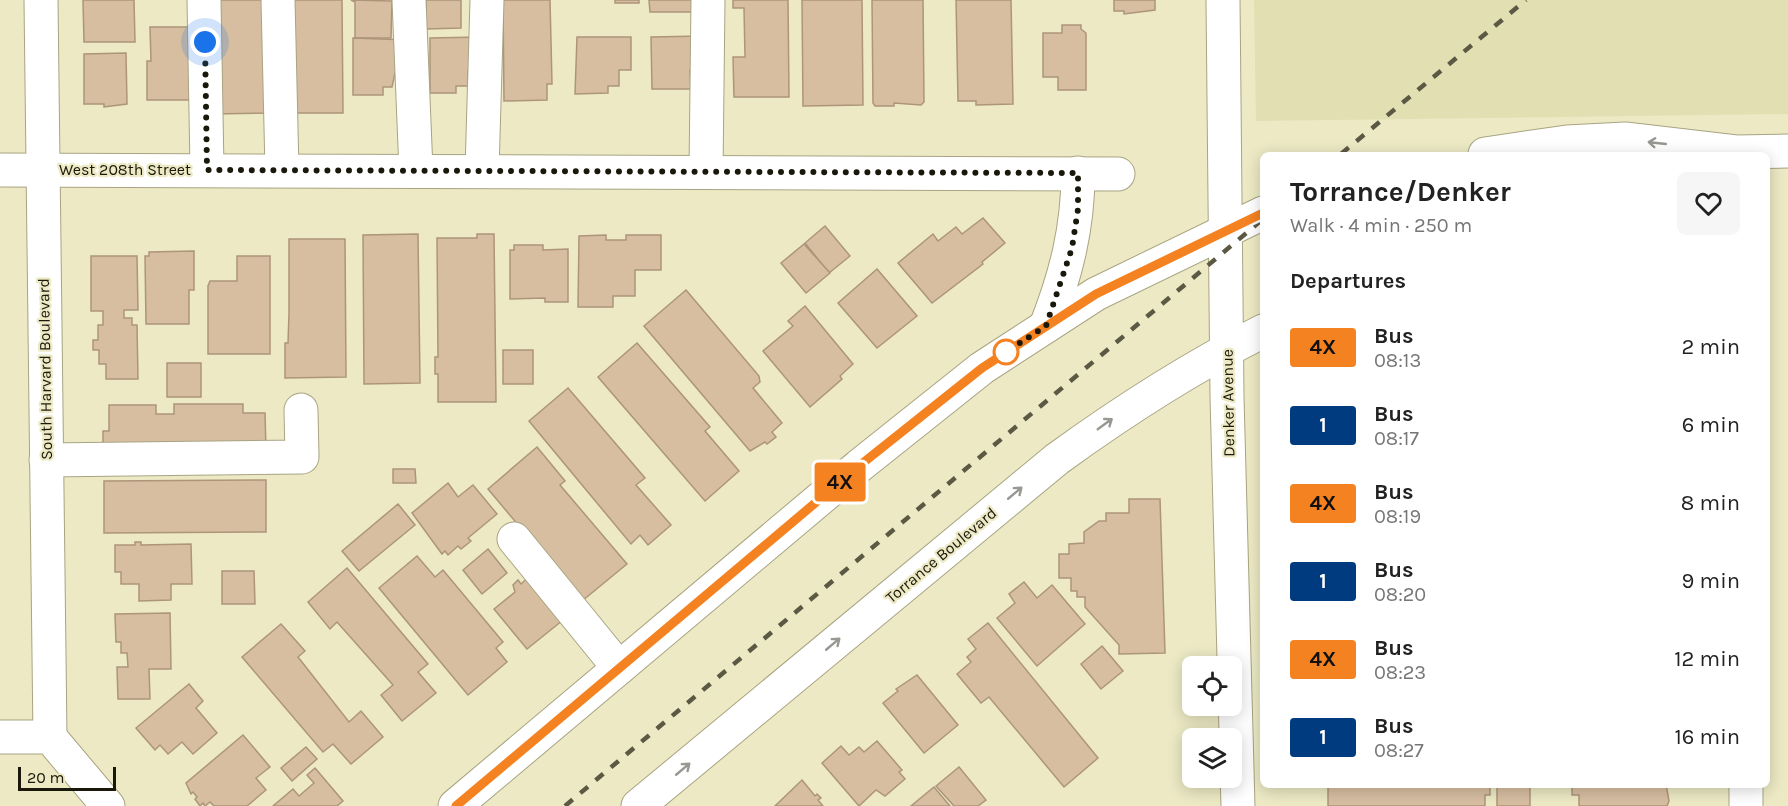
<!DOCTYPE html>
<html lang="en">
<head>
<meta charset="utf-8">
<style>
  :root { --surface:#fff; --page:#f6f6f6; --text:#222; --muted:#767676 }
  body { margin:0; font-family:Karla,sans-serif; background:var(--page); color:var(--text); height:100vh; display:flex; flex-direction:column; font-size:22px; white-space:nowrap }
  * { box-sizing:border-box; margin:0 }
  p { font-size:20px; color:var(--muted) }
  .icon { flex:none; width:33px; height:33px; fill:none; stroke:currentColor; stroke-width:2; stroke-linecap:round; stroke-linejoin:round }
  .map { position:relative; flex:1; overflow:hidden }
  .panel { position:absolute; left:1260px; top:152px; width:510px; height:636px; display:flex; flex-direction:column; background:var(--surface); border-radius:9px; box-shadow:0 3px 15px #0003 }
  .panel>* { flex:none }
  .badge { padding:0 12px; border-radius:4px; font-size:21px; line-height:39px }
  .buttons { position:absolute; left:1182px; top:656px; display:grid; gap:12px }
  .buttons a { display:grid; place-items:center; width:60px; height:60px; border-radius:9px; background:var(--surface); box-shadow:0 3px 15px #0003; font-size:30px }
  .scale { position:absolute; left:18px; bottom:15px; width:98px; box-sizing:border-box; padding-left:6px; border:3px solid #19180b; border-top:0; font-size:16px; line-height:21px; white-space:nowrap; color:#19180b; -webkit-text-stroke:4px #ece9c4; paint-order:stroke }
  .you { position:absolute; width:30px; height:30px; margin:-15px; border:4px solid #fff; border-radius:50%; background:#1a73e8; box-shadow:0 0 0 9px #1a73e833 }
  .map>.badge { position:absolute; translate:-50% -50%; box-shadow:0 0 0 3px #fff }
  h2 { padding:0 30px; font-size:22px; line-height:54px }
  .round { display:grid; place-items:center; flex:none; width:63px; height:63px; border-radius:9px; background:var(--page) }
  .overview { display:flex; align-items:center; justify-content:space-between; height:102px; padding:0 30px }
  h1 { font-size:28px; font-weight:700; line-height:45px }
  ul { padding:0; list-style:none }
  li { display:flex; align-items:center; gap:18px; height:78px; padding:0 30px }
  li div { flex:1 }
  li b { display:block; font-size:22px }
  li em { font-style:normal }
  li .badge { min-width:66px; font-weight:700; text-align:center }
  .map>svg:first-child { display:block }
  .built { fill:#e2dfb2 }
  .building { fill:#d7bea1; stroke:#ad9579; stroke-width:1.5 }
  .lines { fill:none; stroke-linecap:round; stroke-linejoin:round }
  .minor-casing { stroke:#a8a482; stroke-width:35 }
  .major-casing { stroke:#a8a482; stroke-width:35 }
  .minor { stroke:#fff; stroke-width:33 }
  .major { stroke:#fff; stroke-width:33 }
  .rail { stroke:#5b5944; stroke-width:4.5; stroke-dasharray:10 10; stroke-linecap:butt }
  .oneway { stroke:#989791 }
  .line-casing { stroke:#fff; stroke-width:14 }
  .line { stroke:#f58220; stroke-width:9 }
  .walk { stroke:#19180b; stroke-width:6; stroke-dasharray:0 10.8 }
  .stop-dot { fill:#fff; stroke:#f58220; stroke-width:3 }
  .labels { text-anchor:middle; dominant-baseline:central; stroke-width:4.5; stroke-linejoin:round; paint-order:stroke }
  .street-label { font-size:16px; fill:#19180b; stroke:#ece9c4 }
</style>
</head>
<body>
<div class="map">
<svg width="1788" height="806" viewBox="0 0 1788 806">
  <rect width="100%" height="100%" fill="#ece9c4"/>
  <!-- built -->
  <polygon class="built" points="1254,0 1788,0 1788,114 1256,121"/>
  <!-- building -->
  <g class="building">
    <polygon points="83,0 134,0 135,42 84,42"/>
    <polygon points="211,0 268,0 269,113 212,114"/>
    <polygon points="286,0 342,0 343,113 295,113"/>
    <polygon points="351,0 392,1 391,38 355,38 355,2"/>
    <polygon points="426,0 461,0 461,28 426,29"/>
    <polygon points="503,0 550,0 552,84 547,84 547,100 504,101"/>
    <rect x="615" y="0" width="24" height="3"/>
    <polygon points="649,0 692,0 692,12 650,12"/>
    <polygon points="733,0 788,0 789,97 734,97 733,57 745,57 744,8 733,8"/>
    <polygon points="802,0 862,0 863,105 803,106"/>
    <polygon points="872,0 923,0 924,102 921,105 894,103 894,106 875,106 873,103"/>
    <polygon points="956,0 1011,0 1013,104 976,105 976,101 958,101"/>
    <polygon points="1114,0 1155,0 1155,10 1124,14 1124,11 1114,11"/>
    <polygon points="1062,25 1081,25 1081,29 1086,33 1086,90 1058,90 1058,77 1043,77 1043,33 1062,33"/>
    <polygon points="150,27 195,27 191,100 147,100 147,61 151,61"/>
    <polygon points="703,36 703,69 690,70 691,89 652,89 651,37"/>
    <polygon points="482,37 483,71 468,71 468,86 456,86 456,93 430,93 430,38"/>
    <polygon points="577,37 631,37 631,70 619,70 619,86 608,86 608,93 575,94"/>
    <polygon points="353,38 408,40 408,73 395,73 392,87 383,87 383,95 353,95"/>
    <polygon points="126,53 127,104 104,107 104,104 84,104 84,54"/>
    <polygon points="983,218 1005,243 982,262 983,264 932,303 898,263 933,234 938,241 956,227 962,234"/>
    <polygon points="825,226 850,256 829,273 805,243"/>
    <polygon points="418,234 420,383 364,384 363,235"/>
    <polygon points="477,234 494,234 496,402 438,402 438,374 435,374 435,357 438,357 437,238 477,238"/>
    <polygon points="606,235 606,240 626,240 626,235 661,235 661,270 635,270 635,296 613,296 613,307 578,307 579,236"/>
    <polygon points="289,239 345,239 346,377 285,378 285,343 288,343 289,313"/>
    <polygon points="804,244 830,273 806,293 781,263"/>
    <polygon points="514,245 543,245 543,250 568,249 568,302 545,302 545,298 510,299 510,250 514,250"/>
    <polygon points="194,251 194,290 189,290 189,324 146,324 145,256 149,256 149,252"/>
    <polygon points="91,256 137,256 138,310 124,310 124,318 132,318 132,325 137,325 138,379 106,379 106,364 99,364 99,350 93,350 93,340 98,340 98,325 103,325 103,311 91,311"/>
    <polygon points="237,256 270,256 270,354 208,354 208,286 210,281 237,281"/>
    <polygon points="877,269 917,316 877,348 838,303"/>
    <polygon points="686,290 759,376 760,382 753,388 782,423 772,432 776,437 767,444 765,442 750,451 644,326"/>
    <polygon points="805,306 853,364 840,376 842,379 810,407 763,351 793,326 788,321"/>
    <polygon points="637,343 710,427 705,431 739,471 705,501 598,377"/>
    <rect x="503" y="350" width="30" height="34"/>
    <rect x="167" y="363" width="34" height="34"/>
    <polygon points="568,388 645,478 636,485 671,525 648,545 640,535 631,544 529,421"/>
    <polygon points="174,404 243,404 243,413 265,413 266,451 103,451 103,431 109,431 109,405 156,405 156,414 174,414"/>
    <polygon points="537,447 565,481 560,485 627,564 582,601 488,489"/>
    <polygon points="393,469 415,469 416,483 393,483"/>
    <polygon points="266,480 266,532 104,533 104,481"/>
    <polygon points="448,483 458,497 473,485 497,514 468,538 471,541 461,549 458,546 448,555 445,551 442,554 412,513"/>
    <polygon points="1129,499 1160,499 1165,653 1119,654 1119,645 1085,607 1085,597 1077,597 1077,591 1071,591 1071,578 1059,578 1059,554 1069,554 1069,544 1084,543 1084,532 1099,521 1106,521 1106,513 1129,513"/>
    <polygon points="398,504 415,525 359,571 342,551"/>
    <polygon points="135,542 141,542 141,545 191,544 192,584 171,584 171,600 139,601 139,584 121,584 121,572 115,572 115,545 135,545"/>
    <polygon points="488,549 507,573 482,594 463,570"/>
    <polygon points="417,556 435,577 443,570 503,642 496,648 507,662 468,695 379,588"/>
    <polygon points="347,568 428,664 418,672 436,693 402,721 381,695 393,685 337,622 330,629 308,602"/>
    <polygon points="222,571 254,571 255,604 222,604"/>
    <polygon points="533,573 568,616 527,649 494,609 515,592 513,585 518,580 521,584"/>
    <polygon points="1024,582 1037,598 1052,585 1085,624 1037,666 997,618 1015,603 1009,594"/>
    <polygon points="170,613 171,669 149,669 150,699 118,699 117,667 128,667 127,653 121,653 121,642 116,642 115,614"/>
    <polygon points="988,623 1098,758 1064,787 989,697 981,703 957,674 971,662 967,657 976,649 968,639"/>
    <polygon points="281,624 305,651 298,657 349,722 361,711 383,737 351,764 333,744 323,752 242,657"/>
    <polygon points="1102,646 1123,671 1101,689 1081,664"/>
    <polygon points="917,675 958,725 924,753 883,703 898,691 896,689"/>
    <polygon points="189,684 203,701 196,708 217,733 193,754 182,742 168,754 160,745 155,750 136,728"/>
    <polygon points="243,735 270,767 256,778 266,790 247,806 214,806 210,802 205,806 203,803 200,806 195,799 197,797 193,792 191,794 186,783"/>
    <polygon points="877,741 902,770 899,772 905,779 885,796 876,790 859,806 822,763 841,746 849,755 859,747 864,752"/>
    <polygon points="306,747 317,759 292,781 281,768"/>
    <polygon points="959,767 986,800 978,806 954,806 936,786"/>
    <polygon points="315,768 343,801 337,806 273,806 293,789 299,796 314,783 307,775"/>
    <polygon points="802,780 815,796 817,794 821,798 818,800 823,806 775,806"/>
    <polygon points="1328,784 1490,784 1490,795 1485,795 1485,806 1328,806"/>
    <polygon points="1572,784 1666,784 1669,801 1667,806 1579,806 1579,795 1572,795"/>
    <polygon points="1497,786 1530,787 1530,806 1497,806"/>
    <polygon points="934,787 950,806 911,806"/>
  </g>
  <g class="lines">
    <!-- minor casing -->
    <g class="minor-casing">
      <g id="minor">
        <polyline points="41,0 50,737"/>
        <polyline points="204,0 207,169"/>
        <polyline points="278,0 282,170"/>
        <polyline points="409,0 416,171"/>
        <polyline points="1223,0 1227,397 1238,806"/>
        <polyline points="0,170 1118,174"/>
        <polyline points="482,171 487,0"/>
        <polyline points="706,172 708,0"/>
        <path d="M 1046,326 C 1066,275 1078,228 1078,173"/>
        <polyline points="46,460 302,457 301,410"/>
        <polyline points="514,539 619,668"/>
        <polyline points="0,737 50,737 108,806"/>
        <polyline points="1746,784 1746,806"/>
      </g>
    </g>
    <!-- major casing -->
    <g class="major-casing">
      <g id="major">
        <polyline points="1485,154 1567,142 1625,139 1736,152 1788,151"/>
        <polyline points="455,806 859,466 982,368 1096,294 1263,213"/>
        <path d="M 638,806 L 1057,459 C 1123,411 1190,368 1263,331"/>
      </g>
    </g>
    <!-- minor -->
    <use href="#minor" class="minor"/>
    <!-- major -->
    <use href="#major" class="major"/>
    <!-- rail -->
    <g class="rail">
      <polyline points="1341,154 1526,0"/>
      <polyline points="565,806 1263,219"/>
    </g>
  </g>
  <!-- one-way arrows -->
  <defs><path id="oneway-shaft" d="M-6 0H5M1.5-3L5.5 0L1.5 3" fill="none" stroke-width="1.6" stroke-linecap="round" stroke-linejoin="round" transform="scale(1.5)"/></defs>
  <g class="oneway">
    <use href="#oneway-shaft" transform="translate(1657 143) rotate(-174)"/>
    <use href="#oneway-shaft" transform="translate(1105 424) rotate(-36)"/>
    <use href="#oneway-shaft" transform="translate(1015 493) rotate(-40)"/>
    <use href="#oneway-shaft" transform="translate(833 644) rotate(-40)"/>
    <use href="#oneway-shaft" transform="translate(683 769) rotate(-40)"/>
  </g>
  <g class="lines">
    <!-- line casing -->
    <g class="line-casing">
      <polyline id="line" points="456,806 859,466 982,368 1096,294 1263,213"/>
    </g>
    <!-- line -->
    <use href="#line" class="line"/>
    <!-- walk -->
    <polyline class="walk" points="205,42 207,170 1078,173 1078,209 1072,248 1046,326 1006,352"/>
  </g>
  <!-- markers -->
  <circle class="stop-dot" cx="1006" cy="352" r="12"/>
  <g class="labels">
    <!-- street labels -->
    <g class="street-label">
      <text x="125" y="169">West 208th Street</text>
      <text transform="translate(45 369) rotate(-91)">South Harvard Boulevard</text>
      <text transform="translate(1228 403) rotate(-91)">Denker Avenue</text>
      <text transform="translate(941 555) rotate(-40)">Torrance Boulevard</text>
    </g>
  </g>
</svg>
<div class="buttons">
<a><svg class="icon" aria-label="locate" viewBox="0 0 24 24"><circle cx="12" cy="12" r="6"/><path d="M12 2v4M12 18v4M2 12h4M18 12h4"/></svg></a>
<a><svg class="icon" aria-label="layers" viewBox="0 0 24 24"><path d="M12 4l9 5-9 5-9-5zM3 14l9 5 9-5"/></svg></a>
</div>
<div class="scale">20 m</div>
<div class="you" style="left:205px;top:42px"></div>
<b class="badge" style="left:840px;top:482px;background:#f58220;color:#111">4X</b>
<section class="panel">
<div class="overview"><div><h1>Torrance/Denker</h1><p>Walk · 4 min · 250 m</p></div><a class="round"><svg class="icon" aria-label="heart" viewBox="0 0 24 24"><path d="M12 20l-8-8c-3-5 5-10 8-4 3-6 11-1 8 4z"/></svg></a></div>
<h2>Departures</h2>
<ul>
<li><span class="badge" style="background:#f58220;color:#111">4X</span><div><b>Bus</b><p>08:13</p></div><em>2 min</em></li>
<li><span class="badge" style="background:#003b80;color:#fff">1</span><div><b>Bus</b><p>08:17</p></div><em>6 min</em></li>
<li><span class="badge" style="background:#f58220;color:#111">4X</span><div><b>Bus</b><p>08:19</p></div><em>8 min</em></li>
<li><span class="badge" style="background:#003b80;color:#fff">1</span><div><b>Bus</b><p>08:20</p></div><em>9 min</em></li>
<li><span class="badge" style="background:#f58220;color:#111">4X</span><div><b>Bus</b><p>08:23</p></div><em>12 min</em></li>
<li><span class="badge" style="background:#003b80;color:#fff">1</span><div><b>Bus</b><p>08:27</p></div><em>16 min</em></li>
</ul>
</section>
</div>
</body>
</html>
